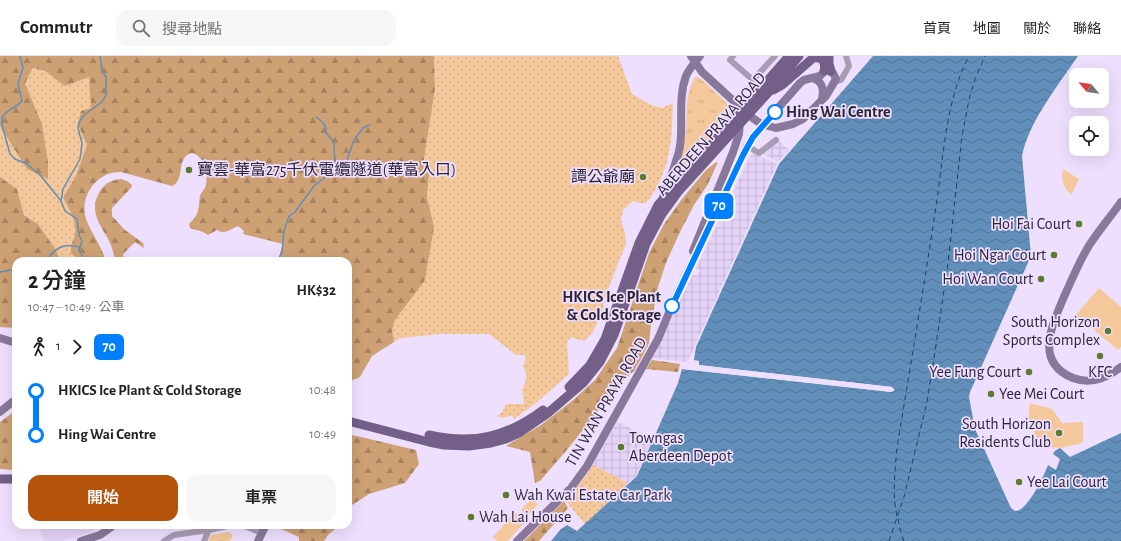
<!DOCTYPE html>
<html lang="zh-TW">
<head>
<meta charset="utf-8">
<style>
  :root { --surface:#fff; --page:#f6f6f6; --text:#202124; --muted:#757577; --line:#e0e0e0; --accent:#b45309 }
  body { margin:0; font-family:"Alegreya Sans","Noto Sans TC",sans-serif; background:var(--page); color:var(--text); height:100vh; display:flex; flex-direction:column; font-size:15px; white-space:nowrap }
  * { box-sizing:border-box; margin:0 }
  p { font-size:13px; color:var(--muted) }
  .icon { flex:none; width:22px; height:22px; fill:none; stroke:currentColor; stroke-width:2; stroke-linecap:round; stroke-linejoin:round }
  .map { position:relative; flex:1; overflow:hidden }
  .panel { position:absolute; left:12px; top:201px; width:340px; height:272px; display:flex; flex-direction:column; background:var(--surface); border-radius:12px; box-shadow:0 4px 16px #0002 }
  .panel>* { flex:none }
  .badge { padding:0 8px; border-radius:6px; font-size:14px; line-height:26px }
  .needle { width:26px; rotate:298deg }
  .tools { position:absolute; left:1069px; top:12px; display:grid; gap:8px }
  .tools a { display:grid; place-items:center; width:40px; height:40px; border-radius:8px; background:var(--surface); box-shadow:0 4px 16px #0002; font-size:20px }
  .map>.badge { position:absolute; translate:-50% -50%; box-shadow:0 0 0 2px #fff }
  .legs { display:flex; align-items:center; gap:6px; height:44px; padding:0 16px; font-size:13px }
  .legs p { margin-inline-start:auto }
  .summary { display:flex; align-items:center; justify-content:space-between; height:68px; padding:0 16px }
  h1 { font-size:22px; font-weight:600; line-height:30px }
  .cta { display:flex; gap:8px; margin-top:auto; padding:8px 16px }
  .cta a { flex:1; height:46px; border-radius:12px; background:var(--accent); color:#fff; font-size:16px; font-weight:600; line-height:46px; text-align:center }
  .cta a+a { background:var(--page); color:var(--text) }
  ul { padding:0 16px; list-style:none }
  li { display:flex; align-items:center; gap:14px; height:44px; font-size:15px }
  li i { display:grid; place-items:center; width:6px; height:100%; margin:0 5px; background:currentColor }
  li i::after { content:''; width:10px; height:10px; margin:-5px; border:3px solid; border-radius:50%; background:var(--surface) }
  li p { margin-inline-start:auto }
  li:first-child i { background:linear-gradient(#0000 50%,currentColor 0) }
  li:last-child i { background:linear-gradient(currentColor 50%,#0000 0) }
  header { display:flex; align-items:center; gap:24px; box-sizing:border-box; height:56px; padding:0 20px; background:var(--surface); border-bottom:1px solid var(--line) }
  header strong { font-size:19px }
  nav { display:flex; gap:22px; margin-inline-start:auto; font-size:14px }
  .search { width:280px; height:36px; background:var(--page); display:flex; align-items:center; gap:10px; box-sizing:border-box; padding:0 14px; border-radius:12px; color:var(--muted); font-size:15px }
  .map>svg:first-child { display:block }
  .built { fill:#e4d2f7 }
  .industrial { fill:url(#industrial-grid) }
  .grass { fill:url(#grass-dots) }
  .forest { fill:url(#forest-firs) }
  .park { fill:url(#park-tufts) }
  .garden { fill:#f4c89b }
  .water { fill:url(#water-waves) }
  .pier { fill:#eedfff }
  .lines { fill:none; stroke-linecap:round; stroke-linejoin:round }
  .stream { stroke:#618fb9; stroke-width:1.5 }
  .ferry { stroke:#10456f; stroke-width:1; stroke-dasharray:5 4; stroke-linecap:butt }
  .street { stroke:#a89cb4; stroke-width:6 }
  .secondary { stroke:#89789b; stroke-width:8 }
  .primary { stroke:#745f88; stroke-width:9 }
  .line-1-casing { stroke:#fff; stroke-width:9 }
  .line-1 { stroke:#0080ff; stroke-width:6 }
  .stop-1-dot { fill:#fff; stroke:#0080ff; stroke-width:2 }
  .poi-dot { fill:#5d7a2e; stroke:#eedfff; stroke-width:1.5 }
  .labels { text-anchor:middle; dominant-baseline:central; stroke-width:3.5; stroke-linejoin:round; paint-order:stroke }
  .stop-label { font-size:16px; font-weight:bold; fill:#2c2534; stroke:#eedfff; text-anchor:start }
  .street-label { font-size:16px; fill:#2c2534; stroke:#eedfff }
  .poi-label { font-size:16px; fill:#2c2534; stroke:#eedfff; text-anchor:end }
</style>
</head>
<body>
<header>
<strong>Commutr</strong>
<div class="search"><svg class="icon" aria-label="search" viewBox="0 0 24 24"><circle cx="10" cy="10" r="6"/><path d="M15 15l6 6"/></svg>搜尋地點</div>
<nav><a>首頁</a><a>地圖</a><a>關於</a><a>聯絡</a></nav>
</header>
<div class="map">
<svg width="1121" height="485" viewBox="0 0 1121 485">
  <defs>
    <pattern id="industrial-grid" width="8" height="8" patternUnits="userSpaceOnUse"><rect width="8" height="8" fill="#e4d2f7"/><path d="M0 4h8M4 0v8" fill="none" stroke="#c4b4d4"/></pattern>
    <pattern id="grass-dots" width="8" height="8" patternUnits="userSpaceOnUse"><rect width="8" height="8" fill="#f4c89b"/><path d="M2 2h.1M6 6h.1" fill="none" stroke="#d1ac86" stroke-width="1.8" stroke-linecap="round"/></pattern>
    <pattern id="forest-firs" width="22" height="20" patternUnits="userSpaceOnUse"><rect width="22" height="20" fill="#cda173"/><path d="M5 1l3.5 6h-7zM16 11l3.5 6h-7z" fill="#a7835f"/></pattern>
    <pattern id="park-tufts" width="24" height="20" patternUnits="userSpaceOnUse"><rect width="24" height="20" fill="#f4c89b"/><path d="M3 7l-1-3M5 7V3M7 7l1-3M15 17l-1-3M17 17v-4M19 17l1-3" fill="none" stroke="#d1ac86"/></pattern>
    <pattern id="water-waves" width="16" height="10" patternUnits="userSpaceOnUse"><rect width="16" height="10" fill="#618fb9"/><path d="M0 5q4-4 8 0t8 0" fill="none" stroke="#507597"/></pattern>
  </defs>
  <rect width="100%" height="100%" fill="#eedfff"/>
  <!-- built -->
  <polygon class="built" points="39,469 104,469 88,477 62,485 44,485"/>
  <!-- industrial -->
  <g class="industrial">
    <polygon points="779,85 789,94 778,106 762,97"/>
    <polygon points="754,98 777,108 691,298 687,306 652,302 693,218 697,220 700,214 696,212 751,99"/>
    <polygon points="617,366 653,383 636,420 628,427 593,409"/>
  </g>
  <!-- grass -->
  <g class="grass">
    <path d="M 434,0 L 618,0 L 632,38 L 651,49 L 662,52 L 673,47 C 672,77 672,101 658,129 C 654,135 651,142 646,147 L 639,147 L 633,145 L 623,154 L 621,164 L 625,177 L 626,188 L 606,238 L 602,258 L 592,277 L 584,285 L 571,281 L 567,286 L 569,318 L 536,347 L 514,363 L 512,359 L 503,362 L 497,360 L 502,356 L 506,348 L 524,348 L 522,333 C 527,325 528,319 523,311 L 526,302 L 524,299 L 516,299 L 489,278 L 441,278 L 400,282 L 394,286 L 392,274 L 395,264 L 434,172 L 427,141 L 429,118 L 423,111 L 435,33 Z"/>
    <path d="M 33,12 L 45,15 L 65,29 L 89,21 L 92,52 L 78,69 L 87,89 L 75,122 L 63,141 C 69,152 77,164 75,178 C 74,186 70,186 71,196 L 80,205 L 60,205 L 56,194 L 38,168 L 24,159 L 17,133 L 0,121 L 0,70 L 9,83 L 42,68 L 25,27 Z"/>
    <polygon points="593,409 628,427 585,468 565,444 576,433"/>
  </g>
  <!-- forest -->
  <g class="forest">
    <path d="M 0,0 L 434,0 L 435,33 L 423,110 L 429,118 L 427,141 L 434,171 L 425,224 L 395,264 L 392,274 L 394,286 L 372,300 L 360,321 L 348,326 L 348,205 L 278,205 L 283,188 L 243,178 L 244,175 L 238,170 C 231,173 225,179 217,174 L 208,179 C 202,174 197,175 190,172 L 189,168 C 200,157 198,154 200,140 C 201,136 205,134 206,129 C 208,117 205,101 192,97 C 175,101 186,124 172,130 L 121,116 C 97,115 79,140 86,163 C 91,177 101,189 106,205 L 80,205 L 71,197 C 70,186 74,186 75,178 C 77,164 68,152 63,141 L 75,122 L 87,89 L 78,69 L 81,55 L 91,52 L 89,21 L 65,30 L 45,15 L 33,12 L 25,27 L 42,68 L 48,106 L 48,123 L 27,113 L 0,70 Z"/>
    <polygon points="718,106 708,128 694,149 679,178 666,207 658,231 651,268 649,287 642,301 634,315 622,325 566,395 540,425 535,427 530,396 506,390 541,369 572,345 595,324 617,292 649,197 664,168 682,143 706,114 715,107"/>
    <polygon points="0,121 17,133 24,159 38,168 56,194 60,205 16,205 16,272 0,271"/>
    <path d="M 121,123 L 127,125 L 132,129 L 131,132 L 112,152 L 112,160 L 125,174 L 143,187 L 144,192 L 135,186 L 123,198 L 124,205 L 115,205 C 114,197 111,188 107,181 C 98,166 89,152 100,135 C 105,127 111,124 121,123 Z"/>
    <polygon points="652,304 680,308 678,316 646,313"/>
    <polygon points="16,354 16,414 0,413 0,366"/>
    <polygon points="348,378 416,394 419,408 405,427 369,438 352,449 348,457"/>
    <polygon points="564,445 568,452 539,485 524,485"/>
    <polygon points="280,469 340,469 328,479 324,485 299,485 299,481 279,472"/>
  </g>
  <!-- park -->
  <g class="park">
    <path d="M 696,20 L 701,23 L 731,51 L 731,58 L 677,118 C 680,104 684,89 686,75 C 688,53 684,40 696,20 Z"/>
    <polygon points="228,476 233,479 230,485 208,485 211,479"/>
  </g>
  <!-- garden -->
  <g class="garden">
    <path d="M 1063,113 L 1079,123 L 1071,139 C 1063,130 1061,125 1063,113 Z"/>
    <polygon points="1099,232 1121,251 1121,291 1118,294 1076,259"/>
    <polygon points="1030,347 1052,353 1062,367 1083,366 1083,387 1060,392 1042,390 1028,366"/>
    <polygon points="531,443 538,448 528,460 521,454"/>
    <polygon points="515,456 525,466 508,485 497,485 493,481"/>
  </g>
  <!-- water -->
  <path class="water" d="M 873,0 L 1078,0 C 1059,28 1028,67 1022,100 L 1031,200 L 970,336 L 969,341 L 975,373 L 1011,452 L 1015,455 C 1027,456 1044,420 1048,409 L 1056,414 L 1060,403 L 1053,398 L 1055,395 L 1060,392 L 1070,401 L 1121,377 L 1121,485 L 551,485 L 561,473 L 567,469 L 577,475 L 637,420 L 678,327 L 682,313 L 892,336 L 892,331 L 699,309 L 699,305 L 694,304 L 696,291 L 779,108 Z"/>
  <!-- pier -->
  <polygon class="pier" points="697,309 892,331 894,333 894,335 891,336 682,313 682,311 892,333 698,311"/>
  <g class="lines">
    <!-- stream -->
    <g class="stream">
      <polyline points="2,61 2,69 10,98 15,103 27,108 41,120 61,145 65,155 77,163 79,179 82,185 79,194 85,205"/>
      <path d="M 2,61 C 8,53 16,52 22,45 L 18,27 L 23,12 L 20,0"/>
      <path d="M 316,61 C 322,65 327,69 326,77 L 334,86 L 335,113"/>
      <polyline points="61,145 63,133 80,103 82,87 78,72 79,66 84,59 102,46 106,39 106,21 102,15 100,0"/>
      <path d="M 48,205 C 53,191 66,187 79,191"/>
      <polyline points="278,205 282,195 284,175 289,160 295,156 314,130 347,104 354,84 363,72 369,69"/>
      <polyline points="0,216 16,213"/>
    </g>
    <!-- ferry -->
    <g class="ferry">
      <path d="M 897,460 C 892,438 895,415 897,392 C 910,312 924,231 936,150 C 944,100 945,46 969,0"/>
      <polyline points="898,463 901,477 904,485"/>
      <polyline points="889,485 904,441 927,346 935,296 948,207 962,80 969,44 975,23 985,0"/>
    </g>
    <!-- street -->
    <g class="street">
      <polyline points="733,0 730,4 753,24 775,0"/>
      <polyline points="835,26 841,24 849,10 846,0"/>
      <polyline points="747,90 759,97 776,84"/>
      <polyline points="242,469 262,477"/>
      <polyline points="164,485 174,479 209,474 232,469"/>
      <polyline points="204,485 209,474"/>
    </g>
    <!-- secondary -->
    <g class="secondary">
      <path d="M 812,22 C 823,25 824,33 822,43"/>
      <path d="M 663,143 C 665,130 673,118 676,105 C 679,97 681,87 681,78 C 682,59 679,39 686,20 C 689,13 695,6 700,0"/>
      <path d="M 1121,146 C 1111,160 1100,173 1090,188 C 1079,205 1072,224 1063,243 C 1052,270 1034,306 1073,322 C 1091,329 1107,322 1121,311"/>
      <polyline points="693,195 733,96 739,78 740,65"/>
      <polyline points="0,282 16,287"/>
      <polyline points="0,356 16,343"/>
      <polyline points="81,485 100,479 114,469"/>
      <polyline points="258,485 266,469"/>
      <polyline points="517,485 571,432 587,410 658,283 676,240 747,90 758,75 800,27 804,24 820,20 826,14 833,17 836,23 826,40 803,63 793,68 776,72 761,68 750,60 702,16 691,0"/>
    </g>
    <!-- primary -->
    <g class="primary">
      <polyline points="829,0 829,8 831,15"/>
      <path d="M 773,34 L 782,29 L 813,2 C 823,0 826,7 824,15"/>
      <polyline points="569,331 590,309 605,283 639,187 658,149 789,0"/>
      <polyline points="348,365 429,386 444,389 469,390 491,387 506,383 519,377 548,357 584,326 600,306 614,279 646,188 662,158 678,136 767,38 799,0"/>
      <path d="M 429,379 C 473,389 507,381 543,354"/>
      <polyline points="0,423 13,423 16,425"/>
    </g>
  </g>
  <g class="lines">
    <!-- line-1 casing -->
    <g class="line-1-casing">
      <polyline id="line-1" points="672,250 743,99 753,81 775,56"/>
    </g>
    <!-- line-1 -->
    <use href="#line-1" class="line-1"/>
  </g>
  <!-- markers -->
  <g class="stop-1-dot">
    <circle cx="775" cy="56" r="7"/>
    <circle cx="672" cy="250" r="7"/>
  </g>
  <g class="poi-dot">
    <circle cx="189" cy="114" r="4"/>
    <circle cx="643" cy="121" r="4"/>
    <circle cx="1079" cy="168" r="4"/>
    <circle cx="1054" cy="199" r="4"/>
    <circle cx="1041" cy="223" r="4"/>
    <circle cx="1108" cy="275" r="4"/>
    <circle cx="1100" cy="300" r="4"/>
    <circle cx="1029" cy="316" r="4"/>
    <circle cx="991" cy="338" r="4"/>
    <circle cx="1059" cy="377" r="4"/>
    <circle cx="621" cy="391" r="4"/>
    <circle cx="1019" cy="426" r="4"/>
    <circle cx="506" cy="439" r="4"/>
    <circle cx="471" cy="461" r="4"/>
  </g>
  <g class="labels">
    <!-- stop labels -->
    <g class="stop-label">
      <text x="786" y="56">Hing Wai Centre</text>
      <text x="661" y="241" text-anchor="end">HKICS Ice Plant<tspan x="661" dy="18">&amp; Cold Storage</tspan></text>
    </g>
    <!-- street labels -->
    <g class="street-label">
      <text transform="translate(711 78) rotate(-49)">ABERDEEN PRAYA ROAD</text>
      <text transform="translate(606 346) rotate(-60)">TIN WAN PRAYA ROAD</text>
    </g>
    <!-- poi labels -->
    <g class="poi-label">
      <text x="197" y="114" text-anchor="start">寶雲-華富275千伏電纜隧道(華富入口)</text>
      <text x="635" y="121">譚公爺廟</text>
      <text x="1071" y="168">Hoi Fai Court</text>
      <text x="1046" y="199">Hoi Ngar Court</text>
      <text x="1033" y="223">Hoi Wan Court</text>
      <text x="1100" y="266">South Horizon<tspan x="1100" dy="18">Sports Complex</tspan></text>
      <text x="1021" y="316">Yee Fung Court</text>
      <text x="1100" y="316" text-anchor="middle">KFC</text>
      <text x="999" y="338" text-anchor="start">Yee Mei Court</text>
      <text x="1051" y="368">South Horizon<tspan x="1051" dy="18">Residents Club</tspan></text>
      <text x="629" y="382" text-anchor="start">Towngas<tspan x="629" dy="18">Aberdeen Depot</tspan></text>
      <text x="1027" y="426" text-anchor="start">Yee Lai Court</text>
      <text x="514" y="439" text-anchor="start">Wah Kwai Estate Car Park</text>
      <text x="479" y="461" text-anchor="start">Wah Lai House</text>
    </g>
  </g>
</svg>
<div class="tools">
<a><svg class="needle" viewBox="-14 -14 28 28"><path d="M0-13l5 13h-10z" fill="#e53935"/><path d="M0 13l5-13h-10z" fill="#757577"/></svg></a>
<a><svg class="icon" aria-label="locate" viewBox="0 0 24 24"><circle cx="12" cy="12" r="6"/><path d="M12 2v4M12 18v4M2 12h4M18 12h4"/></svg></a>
</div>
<b class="badge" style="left:719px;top:150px;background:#0080ff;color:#fff">70</b>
<section class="panel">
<div class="summary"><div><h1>2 分鐘</h1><p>10:47 – 10:49 · 公車</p></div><b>HK$32</b></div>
<div class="legs"><svg class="icon" aria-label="walk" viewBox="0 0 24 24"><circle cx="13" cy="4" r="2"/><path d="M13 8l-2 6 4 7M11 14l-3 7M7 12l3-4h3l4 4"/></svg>1<svg class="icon" aria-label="forward" viewBox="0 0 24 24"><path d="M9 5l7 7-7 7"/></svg><b class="badge" style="background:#0080ff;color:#fff">70</b></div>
<ul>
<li><i style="color:#0080ff"></i><b>HKICS Ice Plant &amp; Cold Storage</b><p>10:48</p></li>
<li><i style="color:#0080ff"></i><b>Hing Wai Centre</b><p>10:49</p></li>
</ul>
<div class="cta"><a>開始</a><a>車票</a></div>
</section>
</div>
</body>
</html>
